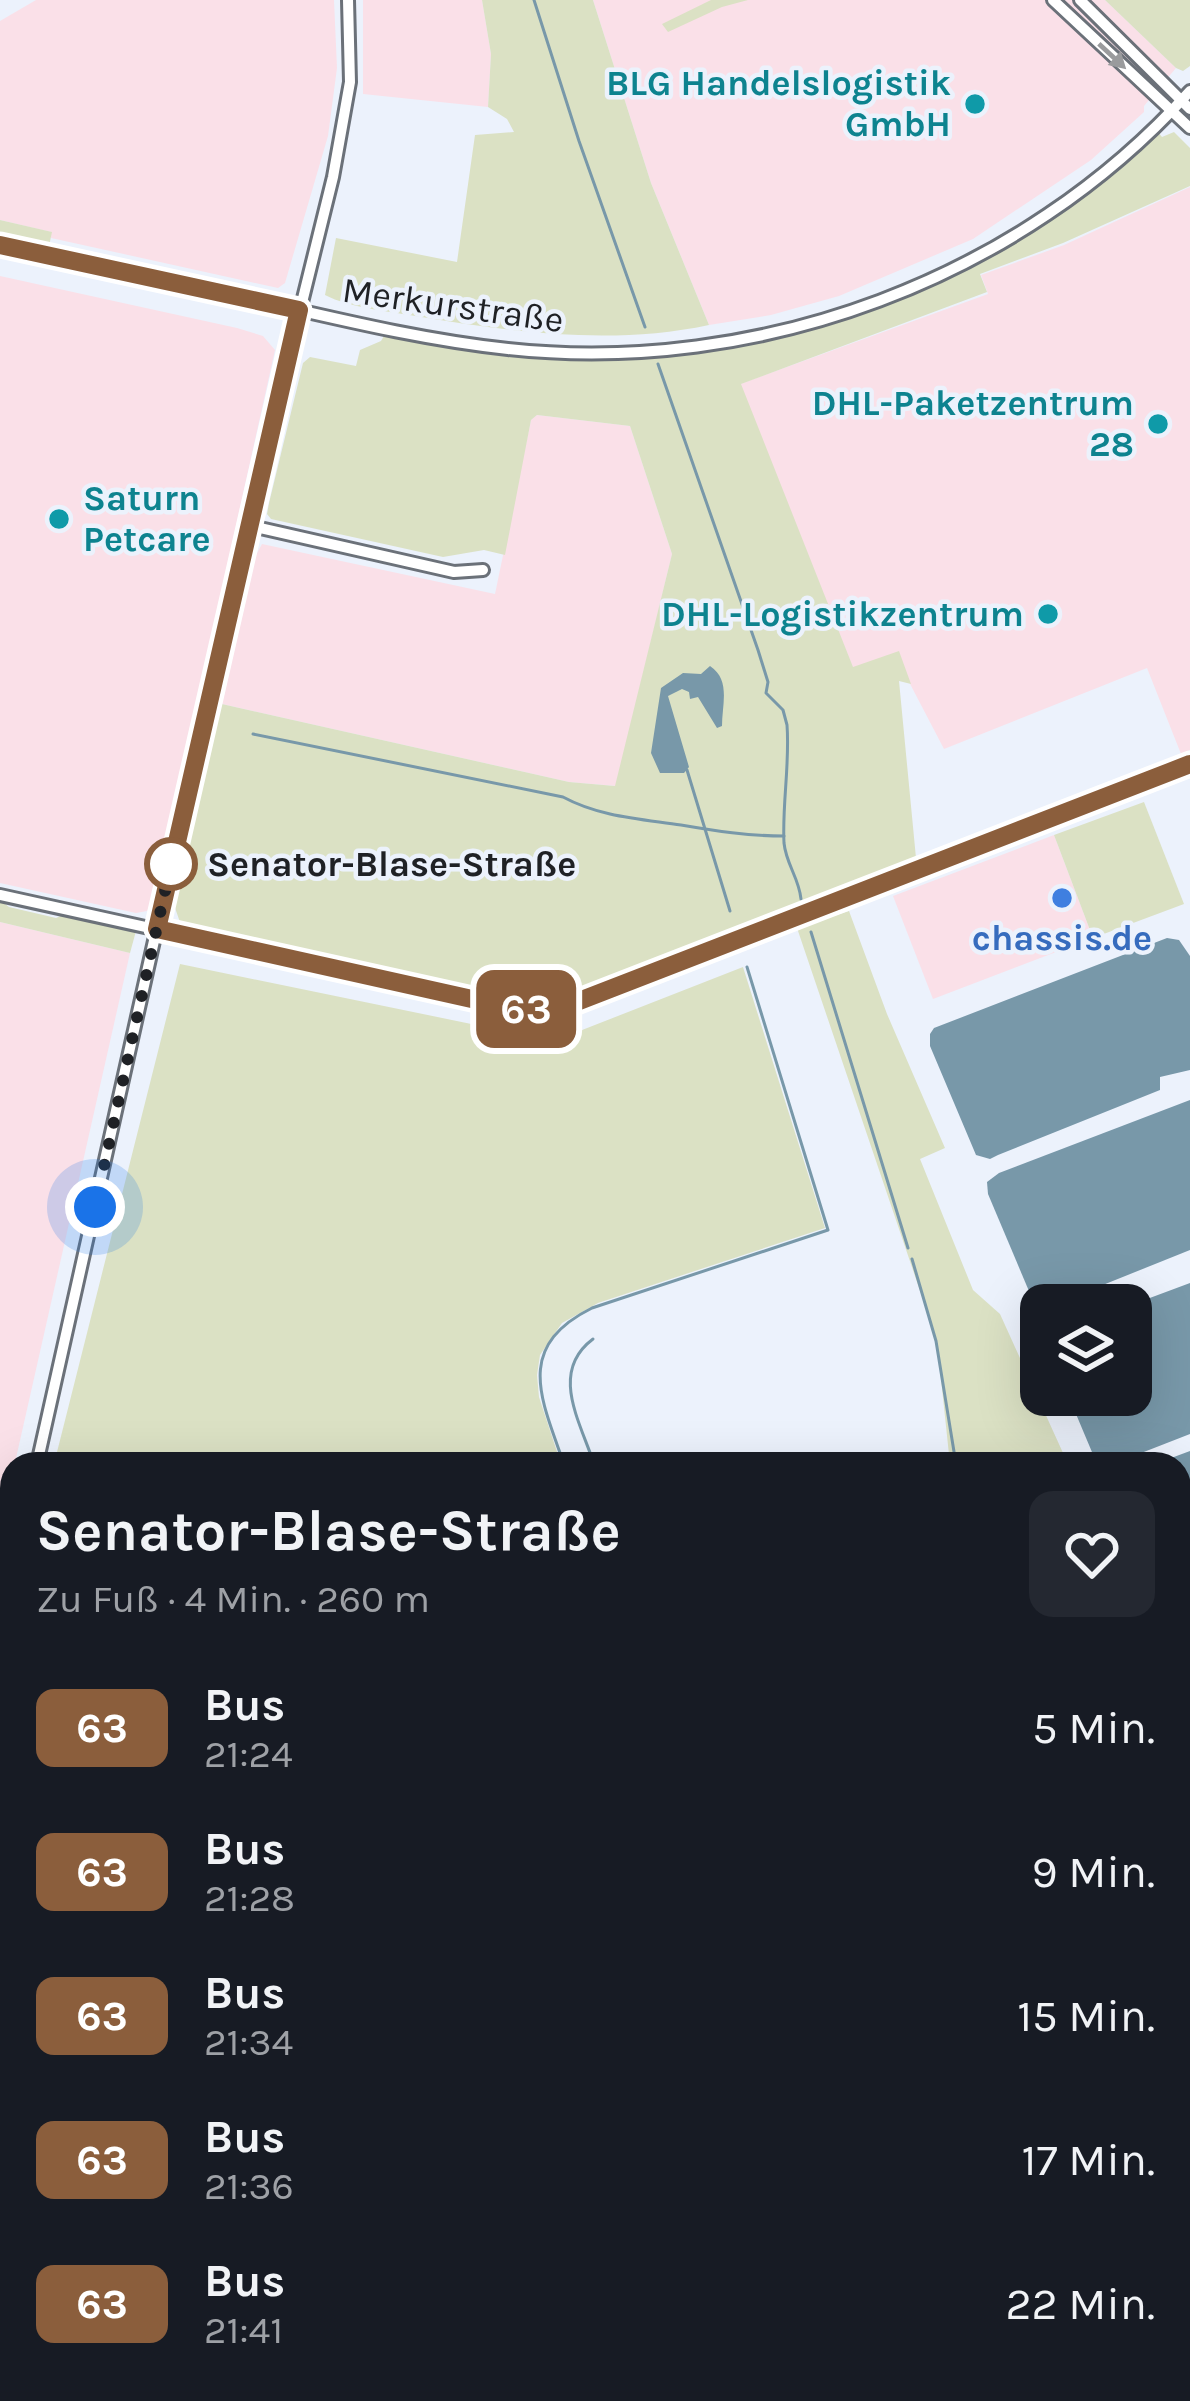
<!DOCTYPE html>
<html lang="de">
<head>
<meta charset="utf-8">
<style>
  :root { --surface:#171b24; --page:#242831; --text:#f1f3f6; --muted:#9ea1a6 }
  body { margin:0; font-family:Karla,sans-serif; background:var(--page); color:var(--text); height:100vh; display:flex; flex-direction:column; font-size:45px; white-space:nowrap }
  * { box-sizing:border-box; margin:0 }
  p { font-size:39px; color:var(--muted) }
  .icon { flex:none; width:66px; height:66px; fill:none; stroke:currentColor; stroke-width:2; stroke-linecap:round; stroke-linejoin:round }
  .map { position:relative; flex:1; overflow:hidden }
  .panel { position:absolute; left:0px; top:1452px; width:1191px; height:951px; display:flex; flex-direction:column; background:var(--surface); border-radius:36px 36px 0 0; box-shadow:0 12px 48px #0002 }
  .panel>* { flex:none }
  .badge { padding:0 24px; border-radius:18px; font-size:42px; line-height:78px }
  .buttons { position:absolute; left:1020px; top:1284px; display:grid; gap:24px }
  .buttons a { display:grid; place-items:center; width:132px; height:132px; border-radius:24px; background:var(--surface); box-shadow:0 12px 48px #0002; font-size:60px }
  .you { position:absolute; width:60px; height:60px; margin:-30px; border:9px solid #fff; border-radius:50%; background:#1a73e8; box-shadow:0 0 0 18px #1a73e833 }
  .map>.badge { position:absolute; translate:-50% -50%; box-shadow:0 0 0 6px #fff }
  .round { display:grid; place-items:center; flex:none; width:126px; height:126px; border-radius:24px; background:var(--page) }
  .summary { display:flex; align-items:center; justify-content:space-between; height:204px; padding:0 36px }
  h1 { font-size:57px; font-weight:700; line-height:90px }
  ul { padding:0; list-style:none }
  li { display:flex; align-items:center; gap:36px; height:144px; padding:0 36px }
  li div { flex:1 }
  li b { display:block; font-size:45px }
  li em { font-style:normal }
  li .badge { min-width:132px; font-weight:700; text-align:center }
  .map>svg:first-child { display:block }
  .industrial { fill:#fae0e8 }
  .green { fill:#dbe1c4 }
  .water { fill:#7898a9 }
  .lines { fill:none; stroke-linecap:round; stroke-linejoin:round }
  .stream { stroke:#7898a9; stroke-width:3 }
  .minor-casing { stroke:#6b7179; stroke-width:16 }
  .minor { stroke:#fff; stroke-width:10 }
  .oneway { fill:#9a9b9d }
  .line-casing { stroke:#fff; stroke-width:27 }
  .line { stroke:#8b5e3c; stroke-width:18 }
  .walk { stroke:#1f2125; stroke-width:12; stroke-dasharray:0 21.6 }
  .culture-dot { fill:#0f9aa8; stroke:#ecf2fc; stroke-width:4.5 }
  .stop-dot { fill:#fff; stroke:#8b5e3c; stroke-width:6 }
  .shop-dot { fill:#3f7fe0; stroke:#ecf2fc; stroke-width:4.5 }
  .labels { text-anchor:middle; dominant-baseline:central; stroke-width:9; stroke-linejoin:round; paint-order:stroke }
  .culture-label { font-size:36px; font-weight:bold; fill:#0d838f; stroke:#ecf2fc; text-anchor:end }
  .street-label { font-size:36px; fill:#1f2125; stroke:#ecf2fc }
  .stop-label { font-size:36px; font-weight:bold; fill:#1f2125; stroke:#ecf2fc; text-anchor:start }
  .shop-label { font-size:36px; font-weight:bold; fill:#366cbe; stroke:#ecf2fc }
</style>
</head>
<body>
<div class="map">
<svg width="1190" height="2401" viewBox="0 0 1190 2401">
  <rect width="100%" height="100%" fill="#ecf2fc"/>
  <!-- industrial -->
  <g class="industrial">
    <polygon points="36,0 334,0 337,68 328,136 285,283 278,288 51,238 51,232 0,220 0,21"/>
    <polygon points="363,0 482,0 491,54 488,107 363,94"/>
    <polygon points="593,0 1105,0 1176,68 1144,106 1144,112 1091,160 973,239 839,296 771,315 709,325 651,183"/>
    <polygon points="1190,187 1190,750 1181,754 1147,668 944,749 908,680 899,652 853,668 740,384 988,294 981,275 1064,245"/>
    <polygon points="0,276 237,328 263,336 275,350 152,904 147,911 136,913 0,883"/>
    <polygon points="537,415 630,426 672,554 616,786 569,782 222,704 256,555 262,544 495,594 531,420"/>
    <polygon points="1054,835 1093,938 933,999 893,896"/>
    <polygon points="0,922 130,953 0,1529"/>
    <polygon points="12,1656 12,1761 0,1758 0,1711"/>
  </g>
  <!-- green -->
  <g class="green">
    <path d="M 482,0 L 593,0 L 651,183 L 709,325 C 611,346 512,332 415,316 C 387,311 350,308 325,295 L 336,238 L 457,262 L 475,135 L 514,132 L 507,119 L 488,107 L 491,54 Z"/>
    <polygon points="711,0 748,0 722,7 668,32 662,24"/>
    <polygon points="1105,0 1190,0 1190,66 1183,71 1176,68"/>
    <path d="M 1157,131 L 1162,137 L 1174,132 L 1190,148 L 1190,186 L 1063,243 L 980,274 L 987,292 L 741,384 L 853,667 L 899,651 L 911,684 L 899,681 L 916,858 L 841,893 L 590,991 L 534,1004 L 182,928 L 173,902 L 210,736 L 206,731 L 213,702 L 569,782 L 615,786 L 672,554 L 630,426 L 537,415 L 531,420 L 505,555 L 484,550 L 443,557 L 271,519 L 267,514 L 269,503 L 303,363 L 310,357 L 356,366 L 360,350 L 381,341 L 384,336 C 681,391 931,338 1157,131 Z"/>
    <polygon points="0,220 52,232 49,246 0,235"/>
    <polygon points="1144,802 1184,904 1093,938 1054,835"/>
    <polygon points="0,900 9,907 56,918 63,915 136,931 130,953 0,922"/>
    <polygon points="849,911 887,1014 945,1148 920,1159 973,1290 1000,1314 1068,1464 950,1464 937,1341 797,928"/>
    <polygon points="180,964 554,1041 743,967 825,1228 598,1303 562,1323 540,1355 537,1375 539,1397 561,1464 54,1464"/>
    <polygon points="1179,1736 1190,1764 1190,2093 1179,2063"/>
    <polygon points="0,1929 12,1932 12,2391 1179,2391 1179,2187 1190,2189 1190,2401 0,2401"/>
    <polygon points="1179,2099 1190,2121 1190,2166 1179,2167"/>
  </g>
  <!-- water -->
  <g class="water">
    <path d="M 710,666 C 731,680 722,704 722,726 L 717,728 L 698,697 L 690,699 L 689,692 L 682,689 L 668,696 L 689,767 L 684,773 L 660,773 L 651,753 L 661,688 L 683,673 L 701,674 Z"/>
    <polygon points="1167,938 1179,940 1190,956 1190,1070 1160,1077 1160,1090 998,1155 990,1159 976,1155 930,1046 930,1034 934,1028"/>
    <polygon points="1190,1100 1190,1250 1053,1305 1034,1303 988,1194 987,1182 999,1173"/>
    <polygon points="1190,1283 1190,1434 1113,1464 1097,1464 1068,1395 1131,1395 1131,1305"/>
    <polygon points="1190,1451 1190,1603 1179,1607 1179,1464 1155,1464"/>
    <polygon points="1190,1624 1190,1712 1179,1683 1179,1629"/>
    <polygon points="0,2145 8,2149 12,2193 0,2204"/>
    <polygon points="435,2391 572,2391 568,2401 461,2401"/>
  </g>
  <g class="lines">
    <!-- stream -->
    <g class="stream">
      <polyline points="534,0 579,141 645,327"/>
      <path d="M 658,364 L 758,650 L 768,682 L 766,693 L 783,710 L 787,725 C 790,764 782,804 784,843 C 786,864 799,878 801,899"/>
      <path d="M 253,734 L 563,797 C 600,817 641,819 681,825 C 716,831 748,836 784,836"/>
      <polyline points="687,770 730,911"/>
      <polyline points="811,932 908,1248"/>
      <polyline points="912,1259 936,1341 956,1464"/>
      <path d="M 593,1339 C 549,1372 580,1421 594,1464"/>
      <path d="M 564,1464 C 541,1398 514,1347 592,1308 L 828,1230 L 747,967"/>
      <polyline points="0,1860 12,1864"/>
      <polyline points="1179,2293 1190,2337"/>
    </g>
    <!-- minor casing -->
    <g class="minor-casing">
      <g id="minor">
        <polyline points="1053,0 1190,128"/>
        <polyline points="1080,0 1190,109"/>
        <path d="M 0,245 C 95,266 190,287 285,307 C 359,324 433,341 508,349 C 759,376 1021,279 1190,91"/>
        <polyline points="247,525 454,572 483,570"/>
        <polyline points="0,895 517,1009 556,1010 1190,764"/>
        <polyline points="37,1464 247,525 333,177 350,82 348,0"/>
        <polyline points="0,1631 12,1578"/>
        <polyline points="0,1924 12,1927"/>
        <polyline points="1179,2182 1190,2185"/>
      </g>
    </g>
    <!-- minor -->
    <use href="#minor" class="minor"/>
  </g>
  <!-- one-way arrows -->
  <defs><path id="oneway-solid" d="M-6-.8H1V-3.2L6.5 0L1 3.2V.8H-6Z" transform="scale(3)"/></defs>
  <use class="oneway" href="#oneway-solid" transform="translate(1112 56) rotate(43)"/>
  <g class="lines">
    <!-- line casing -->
    <g class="line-casing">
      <polyline id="line" points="0,245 299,310 157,929 517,1009 556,1010 1190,764"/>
    </g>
    <!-- line -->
    <use href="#line" class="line"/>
    <!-- walk -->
    <polyline class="walk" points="95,1207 171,864"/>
  </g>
  <!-- markers -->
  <g class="culture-dot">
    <circle cx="975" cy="104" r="12"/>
    <circle cx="1158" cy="424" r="12"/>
    <circle cx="59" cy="519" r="12"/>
    <circle cx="1048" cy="614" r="12"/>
  </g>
  <circle class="stop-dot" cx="171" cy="864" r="24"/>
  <circle class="shop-dot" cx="1062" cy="898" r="12"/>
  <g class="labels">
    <!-- culture labels -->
    <g class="culture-label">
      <text x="951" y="83">BLG Handelslogistik<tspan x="951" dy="41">GmbH</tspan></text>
      <text x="1134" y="403">DHL-Paketzentrum<tspan x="1134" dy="41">28</tspan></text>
      <text x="83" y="498" text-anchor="start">Saturn<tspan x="83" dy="41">Petcare</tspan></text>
      <text x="1024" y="614">DHL-Logistikzentrum</text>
    </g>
    <!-- street labels -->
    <g class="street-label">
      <text transform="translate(453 305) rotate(8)">Merkurstraße</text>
    </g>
    <!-- stop labels -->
    <g class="stop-label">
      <text x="207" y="864">Senator-Blase-Straße</text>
    </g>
    <!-- shop labels -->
    <g class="shop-label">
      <text x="1062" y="938">chassis.de</text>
    </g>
  </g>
</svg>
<div class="buttons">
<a><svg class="icon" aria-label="layers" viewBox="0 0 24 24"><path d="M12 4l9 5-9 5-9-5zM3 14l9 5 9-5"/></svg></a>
</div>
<div class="you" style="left:95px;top:1207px"></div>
<b class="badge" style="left:526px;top:1009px;background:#8b5e3c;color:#fff">63</b>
<section class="panel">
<div class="summary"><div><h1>Senator-Blase-Straße</h1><p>Zu Fuß · 4 Min. · 260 m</p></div><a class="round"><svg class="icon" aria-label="heart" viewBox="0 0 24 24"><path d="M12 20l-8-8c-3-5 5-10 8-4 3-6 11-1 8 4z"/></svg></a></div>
<ul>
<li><span class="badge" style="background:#8b5e3c;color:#fff">63</span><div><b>Bus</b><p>21:24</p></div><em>5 Min.</em></li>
<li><span class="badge" style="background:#8b5e3c;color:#fff">63</span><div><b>Bus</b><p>21:28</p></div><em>9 Min.</em></li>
<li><span class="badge" style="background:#8b5e3c;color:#fff">63</span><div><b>Bus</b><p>21:34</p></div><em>15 Min.</em></li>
<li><span class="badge" style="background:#8b5e3c;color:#fff">63</span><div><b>Bus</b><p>21:36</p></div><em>17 Min.</em></li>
<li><span class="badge" style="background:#8b5e3c;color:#fff">63</span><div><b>Bus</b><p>21:41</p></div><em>22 Min.</em></li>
</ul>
</section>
</div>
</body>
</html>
